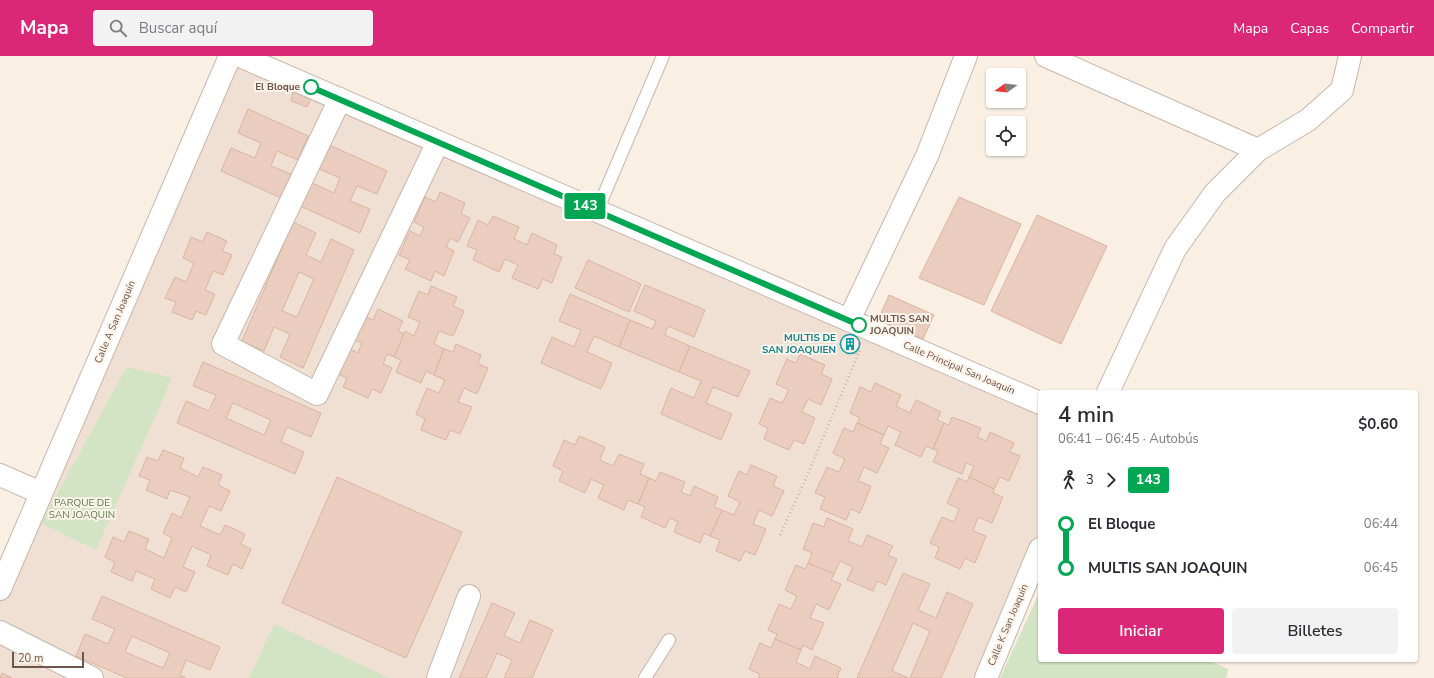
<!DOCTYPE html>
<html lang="es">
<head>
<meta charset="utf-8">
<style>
  :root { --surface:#fff; --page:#f2f2f3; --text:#2b2b33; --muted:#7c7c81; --accent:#db2777 }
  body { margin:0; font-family:"Nunito Sans",sans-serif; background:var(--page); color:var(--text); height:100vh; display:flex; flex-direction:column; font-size:15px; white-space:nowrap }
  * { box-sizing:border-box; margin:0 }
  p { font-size:13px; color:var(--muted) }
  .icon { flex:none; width:22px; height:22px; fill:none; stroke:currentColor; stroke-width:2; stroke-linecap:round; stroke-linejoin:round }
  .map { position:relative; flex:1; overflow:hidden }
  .details { position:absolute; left:1038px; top:334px; width:380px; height:272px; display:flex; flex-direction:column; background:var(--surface); border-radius:4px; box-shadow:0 1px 3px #0004 }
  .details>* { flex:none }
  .badge { padding:0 8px; border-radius:3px; font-size:14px; line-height:26px }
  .needle { width:26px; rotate:256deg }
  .controls { position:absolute; left:986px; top:12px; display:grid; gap:8px }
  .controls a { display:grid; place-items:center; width:40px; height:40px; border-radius:4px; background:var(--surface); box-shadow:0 1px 3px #0004; font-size:20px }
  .scale { position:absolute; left:12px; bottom:10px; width:72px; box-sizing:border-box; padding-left:4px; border:2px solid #6d564d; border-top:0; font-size:11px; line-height:14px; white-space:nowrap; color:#6d564d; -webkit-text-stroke:3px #fcf3e9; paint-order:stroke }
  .map>.badge { position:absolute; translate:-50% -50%; box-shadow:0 0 0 2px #fff }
  .legs { display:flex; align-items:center; gap:6px; height:44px; padding:0 20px; font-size:13px }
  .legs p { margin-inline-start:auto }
  .overview { display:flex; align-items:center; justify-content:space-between; height:68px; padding:0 20px }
  h1 { font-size:22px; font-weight:600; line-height:30px }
  .cta { display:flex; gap:8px; margin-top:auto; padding:8px 20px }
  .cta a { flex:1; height:46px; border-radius:4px; background:var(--accent); color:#fff; font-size:16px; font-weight:600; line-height:46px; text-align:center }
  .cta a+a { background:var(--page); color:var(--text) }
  ul { padding:0 20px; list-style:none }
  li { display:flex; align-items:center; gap:14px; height:44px; font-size:15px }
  li i { display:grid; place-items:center; width:6px; height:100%; margin:0 5px; background:currentColor }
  li i::after { content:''; width:10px; height:10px; margin:-5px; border:3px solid; border-radius:50%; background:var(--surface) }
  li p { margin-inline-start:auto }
  li:first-child i { background:linear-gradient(#0000 50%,currentColor 0) }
  li:last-child i { background:linear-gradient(currentColor 50%,#0000 0) }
  header { display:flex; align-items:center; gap:24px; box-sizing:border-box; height:56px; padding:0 20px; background:var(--accent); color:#fff }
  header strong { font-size:19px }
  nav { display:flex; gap:22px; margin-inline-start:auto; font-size:14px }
  .search { width:280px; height:36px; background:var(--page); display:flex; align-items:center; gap:10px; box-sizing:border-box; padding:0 14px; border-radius:4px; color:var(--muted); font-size:15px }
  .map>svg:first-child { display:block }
  .residential { fill:#efe0d3 }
  .green { fill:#d3e4c4 }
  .building { fill:#ebcdbf; stroke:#dbb3a1; fill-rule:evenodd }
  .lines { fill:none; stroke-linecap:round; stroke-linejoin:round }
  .service-casing { stroke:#c8b6ac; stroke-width:14 }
  .minor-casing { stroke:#c8b6ac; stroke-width:24 }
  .path { stroke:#cfb0a2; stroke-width:2.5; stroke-dasharray:1 3; stroke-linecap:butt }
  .service { stroke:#fff; stroke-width:12 }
  .minor { stroke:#fff; stroke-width:22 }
  .line-1-casing { stroke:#fff; stroke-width:9 }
  .line-1 { stroke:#00a651; stroke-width:6 }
  .stop-1-dot { fill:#fff; stroke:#00a651; stroke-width:2 }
  .labels { text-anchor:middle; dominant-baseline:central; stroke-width:4; stroke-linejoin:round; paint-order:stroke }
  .stop-label { font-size:10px; font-weight:bold; fill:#6d564d; stroke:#fcf3e9; text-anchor:end }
  .street-label { font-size:10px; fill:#6d564d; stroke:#fcf3e9 }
  .culture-label { font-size:10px; font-weight:bold; fill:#0d838f; stroke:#fcf3e9; text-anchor:end }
  .park-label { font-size:10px; fill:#5a7849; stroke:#fcf3e9 }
</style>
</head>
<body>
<header>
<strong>Mapa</strong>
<div class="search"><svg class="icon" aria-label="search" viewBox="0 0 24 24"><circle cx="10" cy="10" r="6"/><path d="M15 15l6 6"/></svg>Buscar aquí</div>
<nav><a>Mapa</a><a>Capas</a><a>Compartir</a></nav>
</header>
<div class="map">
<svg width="1434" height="622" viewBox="0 0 1434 622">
  <rect width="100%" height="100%" fill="#f9efe3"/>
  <!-- residential -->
  <polygon class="residential" points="230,0 1040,347 1040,493 986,622 0,622 0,533"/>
  <!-- green -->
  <g class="green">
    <polygon points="127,311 172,322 96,494 41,467"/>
    <polygon points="1040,535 1040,604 1208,604 1228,613 1226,622 1000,622"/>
    <polygon points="274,568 389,622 249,622"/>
  </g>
  <!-- building -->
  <g class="building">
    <polygon points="294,32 312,41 307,51 291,45"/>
    <polygon points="248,53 308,80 298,104 277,95 271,110 291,118 281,142 221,115 231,92 255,102 261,87 238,77"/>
    <polygon points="327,88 387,115 377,138 357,130 350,145 370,153 360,177 300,150 310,126 334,137 340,122 317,112"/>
    <polygon points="440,136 465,147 461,158 470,162 458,186 450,182 446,191 454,195 444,220 435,215 431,225 405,213 410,204 399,199 410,175 420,180 424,171 414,166 425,141 436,146"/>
    <polygon points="959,141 1021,168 984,249 919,222"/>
    <polygon points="1037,159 1107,190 1061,288 991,255"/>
    <polygon points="493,160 519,171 514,183 527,189 532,177 557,189 554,198 562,201 552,227 543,223 538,233 512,222 518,209 505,203 499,216 473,204 477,194 467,190 478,164 488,169"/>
    <path d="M 293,166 L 316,177 L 306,199 L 321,206 L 331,183 L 354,194 L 303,312 L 280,301 L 290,278 L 274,271 L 264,295 L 242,285 ZM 299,216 L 314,223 L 297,261 L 282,255 Z"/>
    <polygon points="207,176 227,185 222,195 232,199 223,219 213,215 205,234 215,238 206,259 196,255 192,264 172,256 176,246 165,242 175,221 186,226 194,207 183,202 191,181 203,186"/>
    <polygon points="588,204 641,228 629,256 575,232"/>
    <polygon points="645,229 705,254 694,281 668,270 665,279 690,290 679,316 619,291 630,264 652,273 656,265 634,255"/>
    <polygon points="431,230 457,241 453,250 464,255 453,280 439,275 434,288 444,293 434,319 426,315 421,327 396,316 401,304 394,301 405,275 414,280 420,266 408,261 419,235 428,239"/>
    <polygon points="570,238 630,264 619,291 594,280 587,296 612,307 601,333 541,307 552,281 574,291 581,274 559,265"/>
    <polygon points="889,239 934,259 923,283 878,264"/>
    <polygon points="378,253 403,265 398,275 404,278 394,301 387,298 383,308 392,312 381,337 372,333 368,342 343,331 347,322 336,317 348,292 358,297 362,287 352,283 362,259 373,264"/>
    <polygon points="844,279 861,287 856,298 839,289"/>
    <polygon points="456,288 481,299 478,308 488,312 477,338 464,332 458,346 472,351 460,378 450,374 446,384 421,374 425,363 416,358 427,332 439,337 445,324 434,319 444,293 453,296"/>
    <polygon points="690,290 750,315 738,341 713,331 706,347 732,358 721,384 661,358 671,332 694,342 701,325 679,316"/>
    <polygon points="800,298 825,309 821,318 832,323 821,349 808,343 802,356 815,362 804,388 794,384 789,394 764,383 768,372 759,368 770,342 782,347 789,334 776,328 787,303 796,307"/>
    <path d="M 203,306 L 321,357 L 311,381 L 287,371 L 281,386 L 304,396 L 295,418 L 177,367 L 186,345 L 209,355 L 216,339 L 193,330 ZM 233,347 L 271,364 L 264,379 L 226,362 Z"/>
    <polygon points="875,327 901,339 896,350 910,357 916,344 941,356 937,364 944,367 933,393 926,390 921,401 895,389 901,376 888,370 884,379 857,367 860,362 850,357 860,331 871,336"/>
    <polygon points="952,361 981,372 977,381 986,385 990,376 1014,387 1010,396 1020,400 1009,425 1000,421 994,433 969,421 974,410 966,407 962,418 933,406 938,395 933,393 944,367 949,369"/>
    <polygon points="857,367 884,379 880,388 889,392 877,417 864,411 858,425 871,430 860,457 851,453 846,464 820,453 825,441 815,437 827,411 839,416 845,403 833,397 844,372 853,376"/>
    <polygon points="579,380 605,391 600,404 613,410 619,398 644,408 640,418 649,422 638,448 628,444 624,454 598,442 604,429 591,423 585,437 559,425 563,415 553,410 564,384 575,389"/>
    <polygon points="163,394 184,402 180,412 198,421 203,411 222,419 218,429 230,435 221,455 209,450 200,470 220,479 225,469 245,478 241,488 251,493 242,513 233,508 228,519 207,510 211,499 192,490 183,511 195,516 186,536 175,531 170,542 151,533 155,523 136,515 132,525 111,516 115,506 105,501 113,481 124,486 129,475 149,483 145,493 164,502 172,482 163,477 172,457 181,462 190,441 170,434 167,443 146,434 150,424 139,420 147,401 158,405"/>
    <polygon points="751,409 777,420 773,430 784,435 772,460 759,454 753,468 766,473 755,499 745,495 740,505 716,495 720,484 710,480 722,454 734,459 740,446 728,440 739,415 747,419"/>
    <polygon points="660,416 685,426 681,436 690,440 694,430 718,441 714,451 722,454 710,480 704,477 700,487 674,476 678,466 670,462 665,472 641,461 645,451 638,448 649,422 656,425"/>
    <polygon points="337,421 462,476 406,602 282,547"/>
    <polygon points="969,421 994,433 993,437 1003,441 992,467 978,461 973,475 986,480 975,507 965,502 960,513 935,502 939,491 930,487 942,461 954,466 959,453 947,447 958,422 967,426"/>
    <polygon points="827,462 853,473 848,485 862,491 867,479 893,490 888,499 897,503 886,529 877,525 873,535 847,524 853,511 840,505 834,518 808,507 812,497 803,493 813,467 824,471"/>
    <polygon points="808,507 834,518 831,524 841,528 829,554 816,548 810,562 824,567 812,594 803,589 801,594 775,583 777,578 768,574 779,548 791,553 797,540 785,534 796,509 805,513"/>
    <polygon points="903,517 930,528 918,554 936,562 947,536 973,548 941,622 910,622 930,575 913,567 892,615 909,622 857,622"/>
    <path d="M 102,540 L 220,591 L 210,614 L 186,604 L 180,619 L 186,622 L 127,622 L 76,600 L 85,578 L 108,588 L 115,573 L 92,563 ZM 132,580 L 170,597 L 163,612 L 125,596 Z"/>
    <polygon points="492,547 515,557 504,580 520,587 530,564 553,574 532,622 504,622 512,604 497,597 486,622 459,622"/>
    <polygon points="775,583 801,594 796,606 810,613 815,600 841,612 837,621 839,622 758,622 760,618 749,613 760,587 771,592"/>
    <polygon points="2,617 12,622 0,622"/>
  </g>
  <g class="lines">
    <!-- service casing -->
    <g class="service-casing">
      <g id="service">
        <polyline points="597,155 663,0"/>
        <polyline points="645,622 669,584"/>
      </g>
    </g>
    <!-- minor casing -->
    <g class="minor-casing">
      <g id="minor">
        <polyline points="240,0 1040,347"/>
        <polyline points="1046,0 1258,94"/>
        <polyline points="340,43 223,288 317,338 438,86"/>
        <polyline points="849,264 927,100 966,0"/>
        <polyline points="1108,336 1175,193 1215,137 1258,94 1308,64 1342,34 1350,0"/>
        <polyline points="0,419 41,437"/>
        <polyline points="0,533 230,0"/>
        <polyline points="0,576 92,622"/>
        <polyline points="438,622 469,540"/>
        <polyline points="986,622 1040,493"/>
      </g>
    </g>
    <!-- path -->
    <polyline class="path" points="780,479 807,420 860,294"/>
    <!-- service -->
    <use href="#service" class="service"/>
    <!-- minor -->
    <use href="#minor" class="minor"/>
  </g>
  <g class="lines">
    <!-- line-1 casing -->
    <g class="line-1-casing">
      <polyline id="line-1" points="311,31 859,269"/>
    </g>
    <!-- line-1 -->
    <use href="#line-1" class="line-1"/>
  </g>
  <!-- icons -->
  <defs>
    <g id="building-ring" transform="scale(1)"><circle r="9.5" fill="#fcf3e9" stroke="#0f9aa8" stroke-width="1.5"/><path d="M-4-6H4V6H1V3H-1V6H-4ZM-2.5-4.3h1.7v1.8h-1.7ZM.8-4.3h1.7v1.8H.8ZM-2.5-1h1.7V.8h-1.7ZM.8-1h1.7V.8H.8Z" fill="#0f9aa8"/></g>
  </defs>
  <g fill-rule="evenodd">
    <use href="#building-ring" x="850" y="288"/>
  </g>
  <!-- markers -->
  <g class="stop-1-dot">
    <circle cx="311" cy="31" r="7"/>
    <circle cx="859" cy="269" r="7"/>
  </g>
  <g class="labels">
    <!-- stop labels -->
    <g class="stop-label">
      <text x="300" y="31">El Bloque</text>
      <text x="870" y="263" text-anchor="start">MULTIS SAN<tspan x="870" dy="12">JOAQUIN</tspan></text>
    </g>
    <!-- street labels -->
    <g class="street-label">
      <text transform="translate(115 266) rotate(-67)">Calle A San Joaquín</text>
      <text transform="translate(959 312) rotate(23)">Calle Principal San Joaquín</text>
      <text transform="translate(1008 569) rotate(-67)">Calle K San Joaquín</text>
    </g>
    <!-- culture labels -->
    <g class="culture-label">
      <text x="836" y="282">MULTIS DE<tspan x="836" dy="12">SAN JOAQUIEN</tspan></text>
    </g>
    <!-- park labels -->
    <g class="park-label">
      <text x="82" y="447">PARQUE DE<tspan x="82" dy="12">SAN JOAQUIN</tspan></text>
    </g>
  </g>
</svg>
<div class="controls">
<a><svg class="needle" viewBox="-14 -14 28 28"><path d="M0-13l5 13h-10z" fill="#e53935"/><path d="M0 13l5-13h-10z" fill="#7c7c81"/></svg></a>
<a><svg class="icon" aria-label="locate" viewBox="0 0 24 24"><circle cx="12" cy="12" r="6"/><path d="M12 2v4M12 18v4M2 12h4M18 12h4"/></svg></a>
</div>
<div class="scale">20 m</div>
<b class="badge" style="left:585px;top:150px;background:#00a651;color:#fff">143</b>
<section class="details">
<div class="overview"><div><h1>4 min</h1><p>06:41 – 06:45 · Autobús</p></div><b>$0.60</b></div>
<div class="legs"><svg class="icon" aria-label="walk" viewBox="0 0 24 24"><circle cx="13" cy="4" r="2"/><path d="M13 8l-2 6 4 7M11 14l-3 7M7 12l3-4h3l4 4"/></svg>3<svg class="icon" aria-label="forward" viewBox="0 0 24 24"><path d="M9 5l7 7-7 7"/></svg><b class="badge" style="background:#00a651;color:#fff">143</b></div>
<ul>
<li><i style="color:#00a651"></i><b>El Bloque</b><p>06:44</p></li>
<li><i style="color:#00a651"></i><b>MULTIS SAN JOAQUIN</b><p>06:45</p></li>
</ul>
<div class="cta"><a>Iniciar</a><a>Billetes</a></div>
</section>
</div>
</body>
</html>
